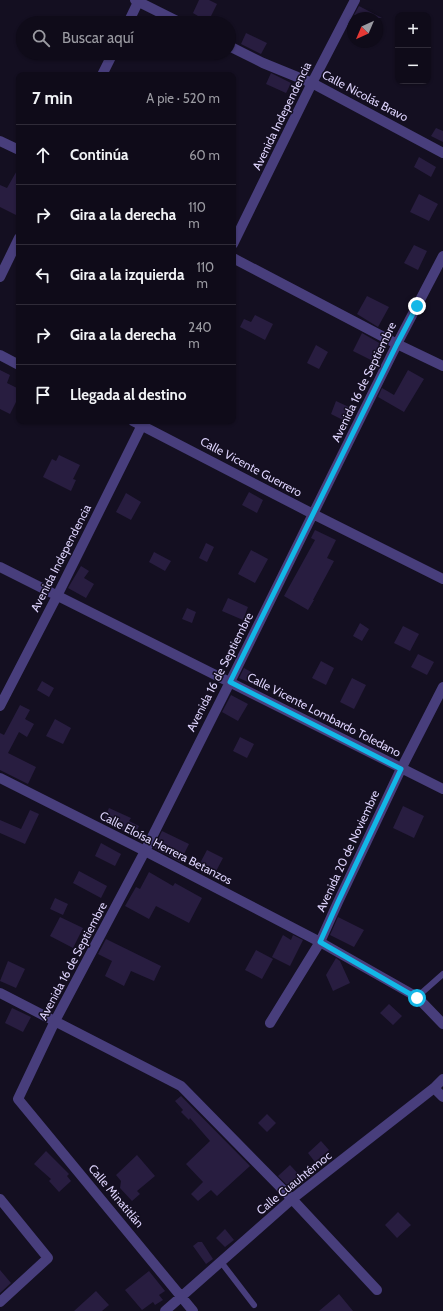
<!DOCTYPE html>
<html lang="es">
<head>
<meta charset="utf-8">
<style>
	body { margin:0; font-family:Cabin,sans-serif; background:#1d1926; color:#f1f3f6 }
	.controls { position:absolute; right:12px; top:12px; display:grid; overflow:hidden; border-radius:8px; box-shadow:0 1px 3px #0004 }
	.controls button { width:36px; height:36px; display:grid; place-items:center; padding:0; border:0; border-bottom:1px solid #2f2b38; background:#0f0b19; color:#f1f3f6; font:20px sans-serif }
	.compass { position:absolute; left:347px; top:12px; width:36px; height:36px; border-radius:50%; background:#0f0b19; box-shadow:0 1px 3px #0004; rotate:224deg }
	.stop { position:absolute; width:12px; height:12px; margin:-9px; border:3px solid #13b7e7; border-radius:50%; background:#fff }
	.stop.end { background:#13b7e7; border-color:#fff; box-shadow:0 1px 4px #0008 }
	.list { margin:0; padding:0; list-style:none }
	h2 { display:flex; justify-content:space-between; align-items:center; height:52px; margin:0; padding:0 16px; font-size:17px }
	h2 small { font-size:13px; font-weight:400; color:#9b9ba2 }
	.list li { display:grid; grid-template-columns:26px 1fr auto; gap:12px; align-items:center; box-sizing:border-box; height:60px; padding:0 16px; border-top:1px solid #2f2b38 }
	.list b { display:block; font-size:15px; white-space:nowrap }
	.list em { font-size:13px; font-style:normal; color:#9b9ba2 }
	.icon { flex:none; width:22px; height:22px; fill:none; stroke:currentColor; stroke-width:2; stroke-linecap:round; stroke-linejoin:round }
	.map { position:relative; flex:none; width:443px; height:1311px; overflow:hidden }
	.search { position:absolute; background:#0f0b19; box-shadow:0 1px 3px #0004; left:16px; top:16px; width:220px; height:44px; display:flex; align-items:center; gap:10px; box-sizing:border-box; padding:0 14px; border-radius:22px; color:#9b9ba2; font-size:15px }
	.panel { position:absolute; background:#0f0b19; box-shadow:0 1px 3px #0004; left:16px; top:72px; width:220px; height:352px; border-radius:8px }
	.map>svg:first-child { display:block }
</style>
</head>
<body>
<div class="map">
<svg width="443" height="1311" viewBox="0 0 443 1311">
	<rect width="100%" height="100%" fill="#140f21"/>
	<path fill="#281d40" d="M199 0H209L217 4 208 22 193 13Z
		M359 6 382 18H360L354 15Z
		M246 33 267 43 261 54 241 44Z
		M271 73 291 83 286 93 266 84Z
		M436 128 443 131V142L431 136Z
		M419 157 436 167 431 177 414 167Z
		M19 167V208L16 215 0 207V185L7 188Z
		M419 194 438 204 429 221 410 212Z
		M414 245 427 251 418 270 404 263Z
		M367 296 389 307 378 327 357 314Z
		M255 315 273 324 265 340 240 327 244 319 251 322Z
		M362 333 381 344 373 361 353 351Z
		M316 345 328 352 319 369 307 363Z
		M0 370 10 375 7 383 19 389V396L10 414 0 409Z
		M408 370 424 379 404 412 378 397 382 388 394 395Z
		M336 401 351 408 345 421 331 414Z
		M59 455 80 465 73 479 76 480 71 491 43 477 52 459 56 461Z
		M249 492 263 500 257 513 242 505Z
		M126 493 141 502 131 520 116 512Z
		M315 530 336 540 327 558 334 561 313 600H314L308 610 284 596 315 540 311 538Z
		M206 543 214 547 207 562 199 558Z
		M251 550 268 559 255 583 238 574Z
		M154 552 171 561 165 571 149 562Z
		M81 566 89 571 84 578 94 584 86 598 68 588Z
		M228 598 248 607 243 620 222 611Z
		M187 608 196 612 192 623 182 619Z
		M360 623 369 629 362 641 353 636Z
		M403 626 419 634 410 651 394 643Z
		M418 654 434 662 427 675 411 667Z
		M321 661 334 668 326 685 312 678Z
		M244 668 253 673 248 682 239 678Z
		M352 678 366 685 354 709 340 702Z
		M42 681 54 688 49 697 37 690Z
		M231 695 248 704 238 721 222 712Z
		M20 705 30 710 25 719 34 724 27 737 19 732 8 753 36 767 28 784 0 770V733L4 735Z
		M55 719 71 728 63 744 46 736Z
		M240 737 254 744 247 758 233 751Z
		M403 806 424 816 414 838 393 828Z
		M109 808 131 818 129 821 139 826 134 836 103 821Z
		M30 810 39 814 25 844 0 833V820L21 829Z
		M162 831 189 844 180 862 154 848Z
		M101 843 121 854 115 866 95 856Z
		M207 850 223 858 214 875 198 867Z
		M79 871 107 886 101 898 73 883Z
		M149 872 173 886 175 883 202 898 189 923 156 906 149 919 125 906 136 887 140 889Z
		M55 898 68 904 63 915 50 909Z
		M60 917 83 928 73 948 50 936Z
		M338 917 364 930 354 947 330 935Z
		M283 935 291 940 293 935 303 940 290 966 272 957Z
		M106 939 161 966 154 981 131 971 124 986 105 976 112 961 98 954Z
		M256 950 273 959 262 979 245 970Z
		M336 958 340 961 350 983 333 991 326 975Z
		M8 961 25 969 16 988 0 981Z
		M389 1004 402 1016 393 1025 380 1013Z
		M12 1008 31 1017 23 1032 5 1023Z
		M181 1096 250 1166 217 1196 211 1190 198 1201 191 1194 203 1182 186 1164 210 1141 190 1118 189 1120 181 1112 183 1110 175 1101Z
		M267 1114 276 1123 267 1132 258 1123Z
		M321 1141 329 1150 315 1162 308 1153Z
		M46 1151 69 1174 67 1176 71 1181 59 1192 49 1181 51 1179 34 1164Z
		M137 1155 155 1176 137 1191 140 1194 132 1201 120 1188 121 1181 116 1175Z
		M290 1165 303 1179 291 1189 278 1176Z
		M398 1212 411 1225 397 1238 385 1225Z
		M225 1229 234 1240 225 1247 216 1238Z
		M198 1242H202L213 1259 206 1264 193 1246Z
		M0 1270 11 1283 0 1293Z
		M149 1271 165 1291 159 1295 163 1300 155 1305 153 1302 142 1310 125 1290Z
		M96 1291 109 1305 102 1311H74Z
		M339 1294 353 1311H319Z"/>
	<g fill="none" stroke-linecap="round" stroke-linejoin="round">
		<path stroke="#483e7c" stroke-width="6" d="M417 997 443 974
			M221 1262 254 1305"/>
		<path stroke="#483e7c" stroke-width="10" d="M135 0 181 23
			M128 23 139 0
			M229 46 263 63 312 83 443 153
			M102 75 113 53
			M0 141 19 150
			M233 244 312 83 355 0
			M233 258 397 344 443 366
			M0 277 19 238
			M0 355 19 365
			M133 421 313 514 443 579
			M0 567 443 789
			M0 706 57 596 144 421
			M0 778 145 851 320 942 417 997 443 1024
			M0 993 181 1086 292 1199 377 1290
			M270 1023 320 942 338 902 401 769 443 687
			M434 1088 443 1097
			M0 1199 48 1258 0 1302
			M165 1311 292 1199 434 1088 443 1079
			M193 1311 18 1099 55 1021 145 851 230 682 397 344 443 256"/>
	</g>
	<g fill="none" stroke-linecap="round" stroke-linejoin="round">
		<path stroke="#13b7e7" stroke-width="5" d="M417 998 320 942 338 902 401 769 230 682 397 344 417 306"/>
	</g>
	<g text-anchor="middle" stroke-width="3" stroke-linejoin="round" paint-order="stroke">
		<g font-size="12" fill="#dcd2fb" stroke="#140f21">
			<text transform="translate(365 96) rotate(28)" y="4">Calle Nicolás Bravo</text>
			<text transform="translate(282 116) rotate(-64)" y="4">Avenida Independencia</text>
			<text transform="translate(364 382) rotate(-64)" y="4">Avenida 16 de Septiembre</text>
			<text transform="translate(251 467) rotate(28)" y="4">Calle Vicente Guerrero</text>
			<text transform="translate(61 558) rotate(-63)" y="4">Avenida Independencia</text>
			<text transform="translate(220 672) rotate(-63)" y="4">Avenida 16 de Septiembre</text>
			<text transform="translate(324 715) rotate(27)" y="4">Calle Vicente Lombardo Toledano</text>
			<text transform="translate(166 848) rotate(27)" y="4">Calle Eloísa Herrera Betanzos</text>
			<text transform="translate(348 851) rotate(-65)" y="4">Avenida 20 de Noviembre</text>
			<text transform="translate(73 961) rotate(-62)" y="4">Avenida 16 de Septiembre</text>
			<text transform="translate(294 1183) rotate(-39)" y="4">Calle Cuauhtémoc</text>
			<text transform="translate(116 1196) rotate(50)" y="4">Calle Minatitlán</text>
		</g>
	</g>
</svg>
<div class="controls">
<button>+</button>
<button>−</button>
</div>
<svg class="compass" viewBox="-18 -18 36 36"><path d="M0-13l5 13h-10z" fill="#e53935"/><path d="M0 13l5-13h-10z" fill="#9b9ba2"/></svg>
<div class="stop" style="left:417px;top:998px"></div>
<div class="stop end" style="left:417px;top:306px"></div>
<div class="search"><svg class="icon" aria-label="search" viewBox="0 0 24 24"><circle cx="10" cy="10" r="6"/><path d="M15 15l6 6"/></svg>Buscar aquí</div>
<section class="panel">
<h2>7 min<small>A pie · 520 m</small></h2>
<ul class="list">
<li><svg class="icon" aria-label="ahead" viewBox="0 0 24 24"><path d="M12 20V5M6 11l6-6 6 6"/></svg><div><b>Continúa</b></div><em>60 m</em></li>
<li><svg class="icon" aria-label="right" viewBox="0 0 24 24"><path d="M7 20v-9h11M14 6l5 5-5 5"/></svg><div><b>Gira a la derecha</b></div><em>110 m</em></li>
<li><svg class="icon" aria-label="left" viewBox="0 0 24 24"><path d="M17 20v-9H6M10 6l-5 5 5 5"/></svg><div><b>Gira a la izquierda</b></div><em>110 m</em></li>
<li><svg class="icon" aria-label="right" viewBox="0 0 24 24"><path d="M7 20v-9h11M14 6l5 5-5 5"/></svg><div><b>Gira a la derecha</b></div><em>240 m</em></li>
<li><svg class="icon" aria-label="arrive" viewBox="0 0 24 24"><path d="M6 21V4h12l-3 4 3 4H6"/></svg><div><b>Llegada al destino</b></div></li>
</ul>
</section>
</div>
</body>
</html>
